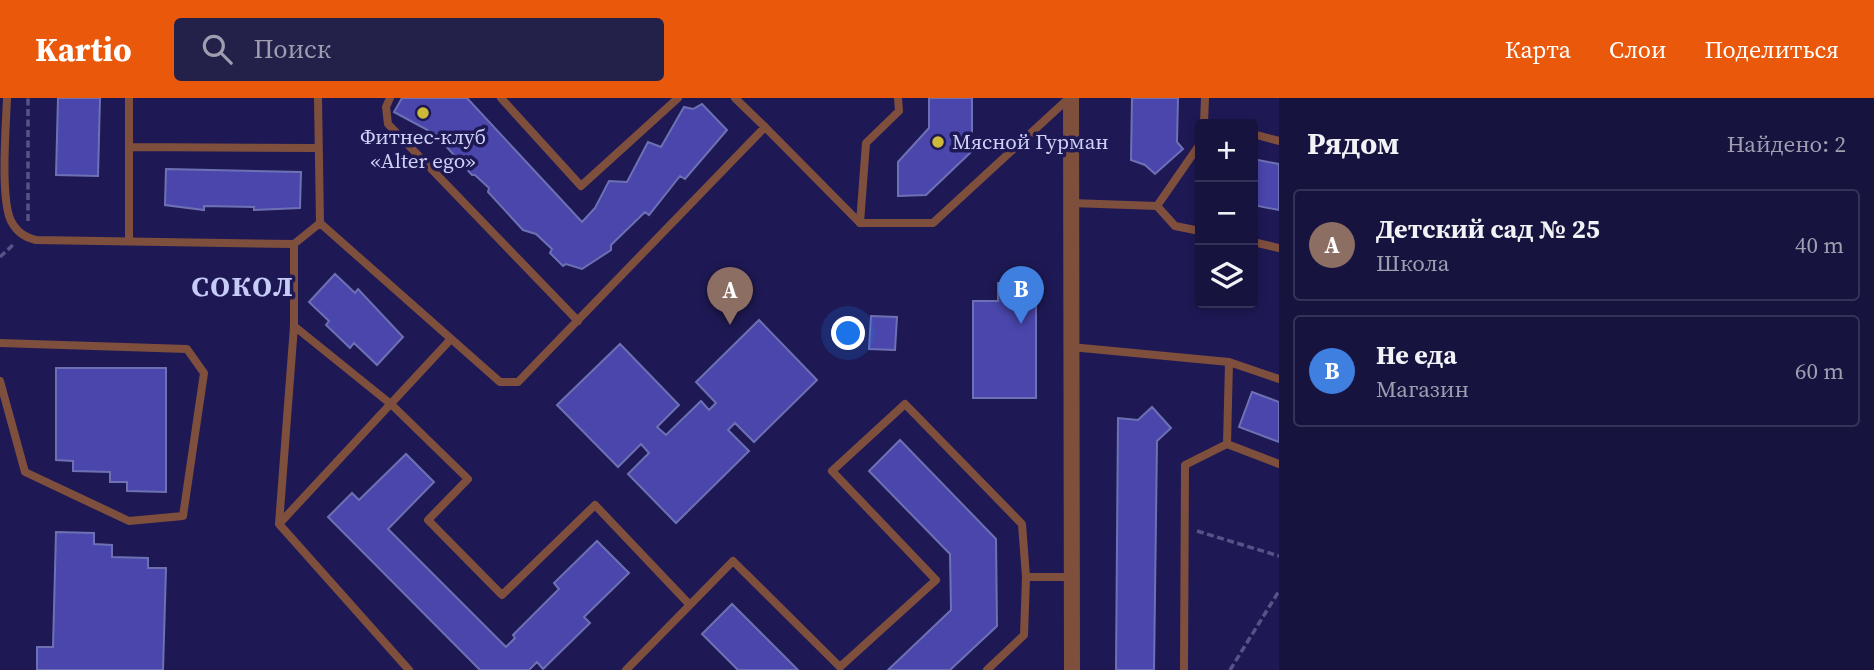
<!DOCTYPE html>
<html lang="ru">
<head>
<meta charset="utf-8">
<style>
	body { margin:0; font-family:"Source Serif 4",serif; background:#23204a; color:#f1f3f6 }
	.controls { position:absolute; right:21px; top:21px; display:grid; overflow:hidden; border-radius:7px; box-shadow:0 4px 10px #0003 }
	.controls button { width:63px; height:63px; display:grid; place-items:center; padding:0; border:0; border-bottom:2px solid #353259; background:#16133f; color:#f1f3f6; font:35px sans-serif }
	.you { position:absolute; left:849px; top:236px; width:24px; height:24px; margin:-18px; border:5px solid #fff; border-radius:50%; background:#1a73e8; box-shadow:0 0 0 10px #1a73e833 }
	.badge { display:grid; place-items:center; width:46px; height:46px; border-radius:50%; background:#ea580c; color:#fff; font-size:23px; font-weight:700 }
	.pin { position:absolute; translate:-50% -58px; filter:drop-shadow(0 2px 4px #0008) }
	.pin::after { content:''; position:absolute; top:37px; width:24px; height:21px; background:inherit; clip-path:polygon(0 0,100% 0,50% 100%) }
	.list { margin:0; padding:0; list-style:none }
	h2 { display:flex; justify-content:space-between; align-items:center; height:91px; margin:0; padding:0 28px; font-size:30px }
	h2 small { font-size:23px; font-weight:400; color:#9e9eb0 }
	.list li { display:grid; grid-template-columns:46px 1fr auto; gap:21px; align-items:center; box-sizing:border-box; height:112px; margin:0 14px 14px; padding:0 14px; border:2px solid #353259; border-radius:7px }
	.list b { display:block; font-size:26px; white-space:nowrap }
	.list p { margin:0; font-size:23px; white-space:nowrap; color:#9e9eb0 }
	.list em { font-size:23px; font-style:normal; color:#9e9eb0 }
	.icon { flex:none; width:38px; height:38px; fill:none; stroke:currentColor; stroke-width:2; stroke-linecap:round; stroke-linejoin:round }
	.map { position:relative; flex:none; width:1279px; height:572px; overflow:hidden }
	header { display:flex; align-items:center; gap:42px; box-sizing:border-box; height:98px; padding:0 35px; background:#ea580c; color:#fff }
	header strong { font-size:33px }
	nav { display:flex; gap:38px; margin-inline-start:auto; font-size:24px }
	.search { width:490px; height:63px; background:#23204a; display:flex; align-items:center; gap:18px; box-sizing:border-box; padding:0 24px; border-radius:7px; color:#9e9eb0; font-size:26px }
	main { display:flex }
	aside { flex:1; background:#16133f }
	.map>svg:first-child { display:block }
</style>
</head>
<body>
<header>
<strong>Kartio</strong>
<div class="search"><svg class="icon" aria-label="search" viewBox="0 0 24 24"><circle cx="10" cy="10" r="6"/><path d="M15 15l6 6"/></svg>Поиск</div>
<nav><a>Карта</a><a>Слои</a><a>Поделиться</a></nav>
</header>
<main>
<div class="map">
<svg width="1279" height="572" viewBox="0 0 1279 572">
	<rect width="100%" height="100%" fill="#1e1954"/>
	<path fill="#4a46ab" stroke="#6d71b4" stroke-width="2" d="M58 0H100L98 78 56 77Z
		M402 0H467L582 124 595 110 609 83 627 84 648 44 661 49 684 9 693 11 702 6 727 32 685 81 680 78 649 117 645 114 611 147V152L582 171 566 166 563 168 550 155 552 151 536 136 523 132 488 94 489 90 475 77H472L435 36 394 14Z
		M929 0H972V53L926 97 898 98V64L929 30Z
		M1132 0H1178L1177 44 1183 51 1155 76 1145 67 1131 62Z
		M1253 61 1279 66V112L1253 107Z
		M166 71 301 74 300 110 254 112V109L204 108V112L165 107Z
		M335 176 355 195 358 191 403 239 377 267 354 245 350 250 326 227 329 223 309 204Z
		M998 185H1036V300H973V203H998Z
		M871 218 897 219 895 252 869 251Z
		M759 222 817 282 754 344 735 325 728 332 749 353 676 425 628 376 649 355 641 346 618 369 557 307 620 246 679 307 657 329 666 337 701 303 709 312 716 305 696 284Z
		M56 270H166V394L127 393V384H110V374L73 373V363L56 362Z
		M1252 294 1279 304V344L1239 329Z
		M1152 309 1171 330 1157 343 1154 572H1116L1118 320 1138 322Z
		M900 342 996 441 997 528 950 572H888L951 512 950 456 869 373Z
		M406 356 434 384 388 431 506 549 515 540 513 537 559 491 554 485 597 443 629 475 584 519 590 525 543 571 537 564 529 572H480L328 419 352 395 359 402Z
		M56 434 94 435V446L112 447V459L148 460V470H166L163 572H37V549H53Z
		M732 506 798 572H738L702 536Z"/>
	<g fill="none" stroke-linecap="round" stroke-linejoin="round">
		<path stroke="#565387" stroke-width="3.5" stroke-dasharray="7 3.5" stroke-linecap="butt" d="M28 123V0
			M0 159 14 146
			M1197 433 1279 458
			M1230 572 1279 493"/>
		<path stroke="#7f4f3d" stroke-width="8" d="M7 0C6 28 0 100 11 123 17 134 24 139 36 142L294 146V228L279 426 409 572
			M318 0 320 125 500 284H518L765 29 735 0
			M390 0 386 9 388 26 578 223
			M501 0 581 88 678 0
			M898 0 899 13 866 45 860 125H933L1069 0
			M1204 26 1205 0
			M765 29 860 125
			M1253 36 1279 43
			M129 49 317 50
			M1071 105 1157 108 1200 46
			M1157 108 1175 128 1200 133
			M129 143V0
			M1253 144 1279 150
			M294 146 320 125
			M294 228 392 307 468 381 428 422 502 497 595 407 689 506
			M0 245 187 251 204 275 183 418 129 423 25 374 0 283
			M1071 249 1229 264 1227 346 1185 367 1184 572
			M1229 264 1279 281
			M1227 346 1279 366
			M279 426 450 242
			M1026 479H1072
			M626 572 733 463 840 569 936 482 832 373 905 306 1022 426 1026 479 1024 537 987 572"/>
		<path stroke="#7f4f3d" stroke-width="16" d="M1071 0 1072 572"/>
	</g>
	<g fill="#cdb938" stroke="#1e1954" stroke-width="2.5">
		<circle cx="423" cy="15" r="7"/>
		<circle cx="938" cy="44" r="7"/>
	</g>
	<g text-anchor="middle" stroke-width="7" stroke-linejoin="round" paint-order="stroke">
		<g font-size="21" fill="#ced2f7" stroke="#1e1954">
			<text x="423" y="46">Фитнес-клуб<tspan x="423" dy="24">«Alter ego»</tspan></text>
			<text x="952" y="51" text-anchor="start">Мясной Гурман</text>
		</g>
		<g font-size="28" font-weight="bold" letter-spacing="2" fill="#c6cbf7" stroke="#1e1954">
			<text x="243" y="198">СОКОЛ</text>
		</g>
	</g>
</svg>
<div class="controls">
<button>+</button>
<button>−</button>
<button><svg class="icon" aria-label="layers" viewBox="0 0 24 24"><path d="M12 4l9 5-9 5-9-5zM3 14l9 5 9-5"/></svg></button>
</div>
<div class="you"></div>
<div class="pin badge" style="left:730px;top:227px;background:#8d6e63">A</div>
<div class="pin badge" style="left:1021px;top:226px;background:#3f7fe0">B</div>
</div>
<aside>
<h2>Рядом<small>Найдено: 2</small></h2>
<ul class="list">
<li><span class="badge" style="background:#8d6e63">A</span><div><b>Детский сад № 25</b><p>Школа</p></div><em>40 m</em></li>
<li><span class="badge" style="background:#3f7fe0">B</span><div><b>Не еда</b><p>Магазин</p></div><em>60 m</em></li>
</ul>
</aside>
</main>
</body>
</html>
